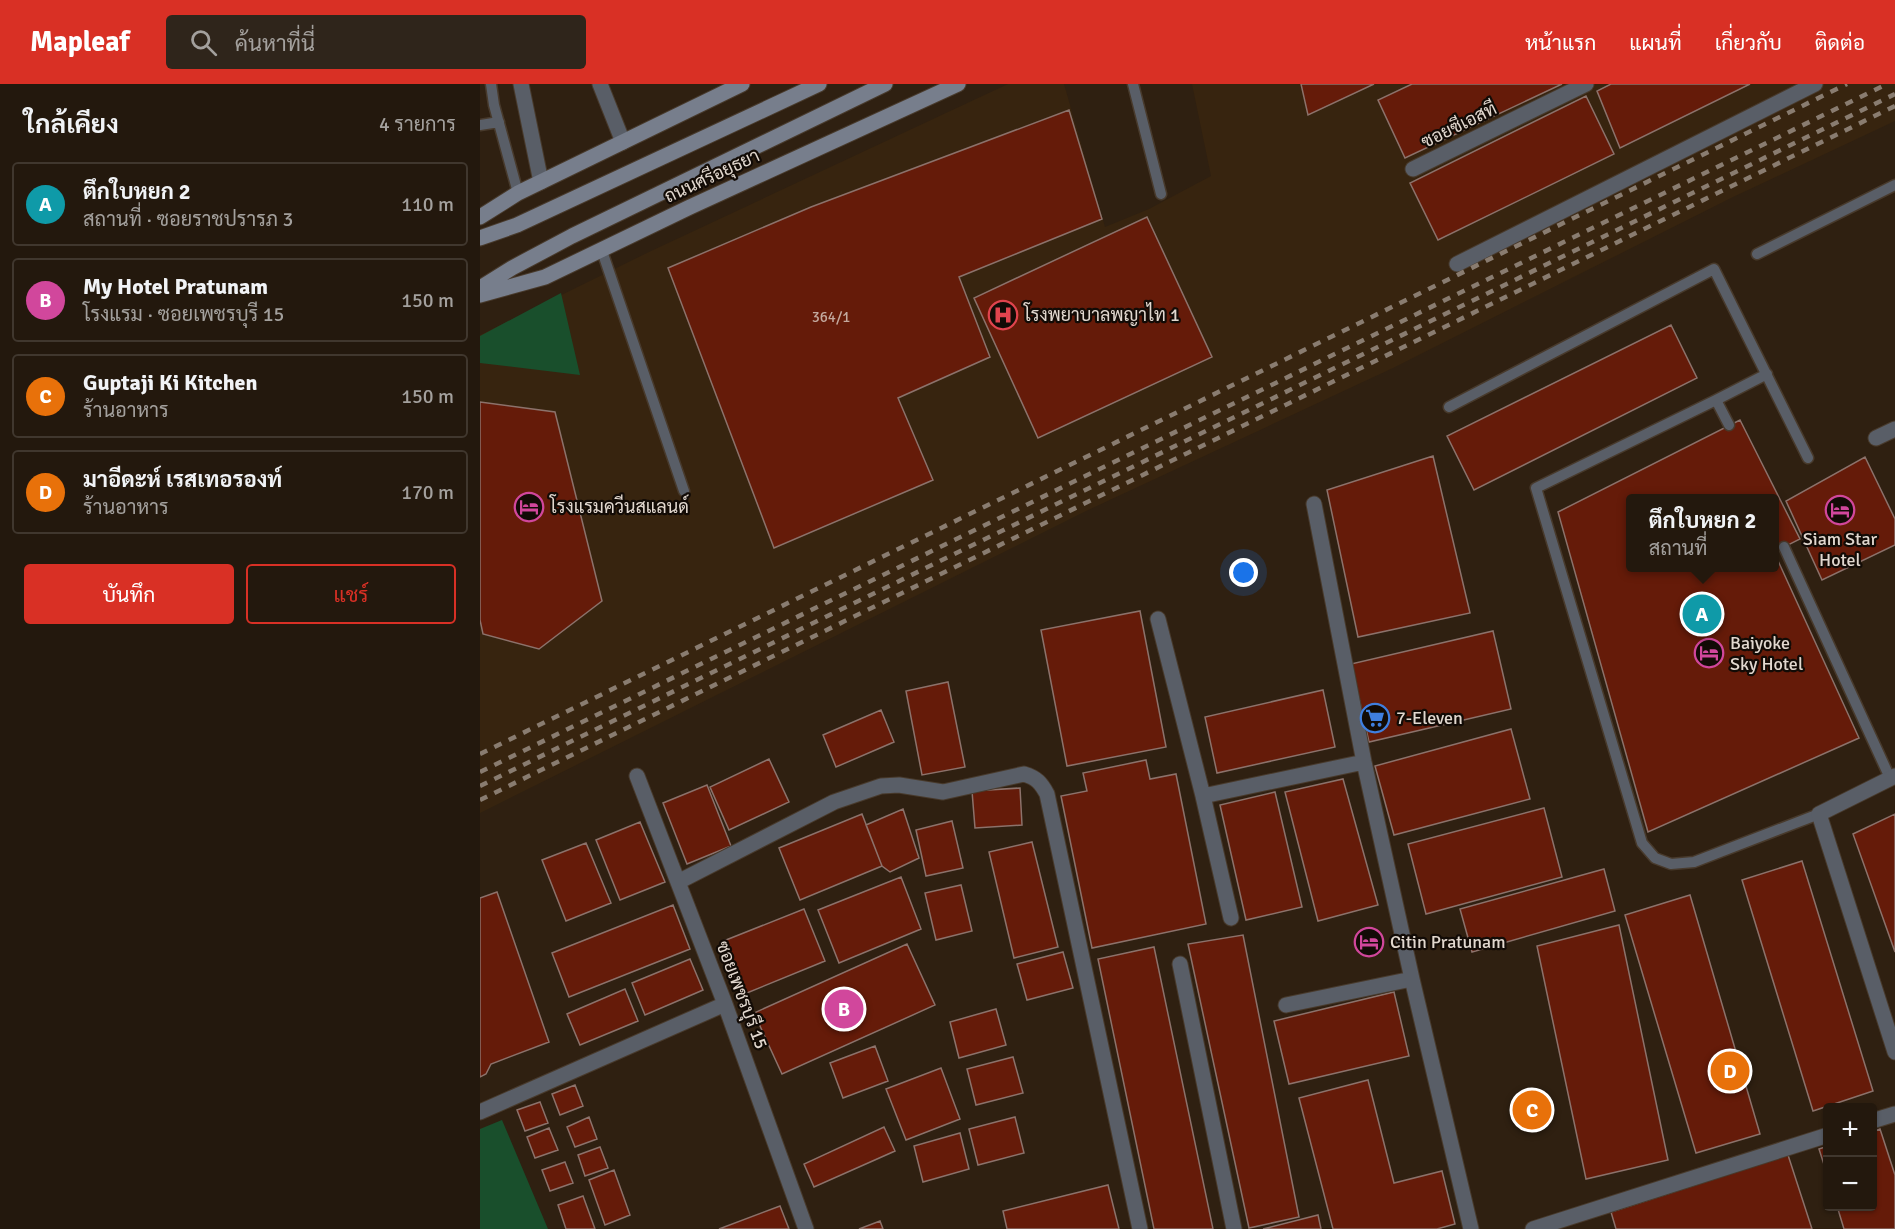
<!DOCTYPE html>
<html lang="th">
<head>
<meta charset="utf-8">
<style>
	body { margin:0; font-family:Signika,Sarabun,sans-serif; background:#2f251b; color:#f1f3f6 }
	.controls { position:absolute; right:18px; bottom:18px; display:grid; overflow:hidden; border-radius:6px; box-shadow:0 2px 4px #0004 }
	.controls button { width:54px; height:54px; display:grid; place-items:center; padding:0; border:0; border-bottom:2px solid #40372e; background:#23180d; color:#f1f3f6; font:30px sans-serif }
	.you { position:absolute; left:764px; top:489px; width:21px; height:21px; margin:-15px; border:4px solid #fff; border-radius:50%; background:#1a73e8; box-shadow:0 0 0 9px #1a73e833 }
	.badge { display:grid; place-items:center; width:39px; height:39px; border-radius:50%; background:#d93025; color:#fff; font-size:20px; font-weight:700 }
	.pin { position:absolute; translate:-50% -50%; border:3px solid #fff; box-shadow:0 2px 6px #0006 }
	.popup { position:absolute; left:1146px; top:410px; width:153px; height:78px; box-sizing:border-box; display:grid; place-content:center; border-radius:6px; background:#23180d; filter:drop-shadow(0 2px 4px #0005); font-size:20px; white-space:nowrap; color:#a3a09d }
	.popup b { font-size:22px; color:#f1f3f6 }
	.popup::after { content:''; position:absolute; left:50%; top:100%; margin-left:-12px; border:12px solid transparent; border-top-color:#23180d }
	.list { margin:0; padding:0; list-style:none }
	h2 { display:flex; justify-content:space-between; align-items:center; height:78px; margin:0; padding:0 24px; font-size:26px }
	h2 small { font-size:20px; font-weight:400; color:#a3a09d }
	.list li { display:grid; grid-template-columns:39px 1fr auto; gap:18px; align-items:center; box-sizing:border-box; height:84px; margin:0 12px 12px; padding:0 12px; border:2px solid #40372e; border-radius:6px }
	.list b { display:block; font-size:22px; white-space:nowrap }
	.list p { margin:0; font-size:20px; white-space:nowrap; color:#a3a09d }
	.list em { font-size:20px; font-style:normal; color:#a3a09d }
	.actions { display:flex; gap:12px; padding:18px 24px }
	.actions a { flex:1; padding:14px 0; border:2px solid #d93025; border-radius:6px; text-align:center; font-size:21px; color:#d93025 }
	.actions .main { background:#d93025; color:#fff }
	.icon { flex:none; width:33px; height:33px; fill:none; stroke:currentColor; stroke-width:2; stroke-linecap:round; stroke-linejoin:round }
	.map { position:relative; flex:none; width:1415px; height:1145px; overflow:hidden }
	header { display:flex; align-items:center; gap:36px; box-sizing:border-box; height:84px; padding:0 30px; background:#d93025; color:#fff }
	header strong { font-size:28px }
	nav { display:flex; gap:33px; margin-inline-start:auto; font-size:21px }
	.search { width:420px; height:54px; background:#2f251b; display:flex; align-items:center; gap:15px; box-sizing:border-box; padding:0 21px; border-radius:6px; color:#a3a09d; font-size:22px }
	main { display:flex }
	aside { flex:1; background:#23180d }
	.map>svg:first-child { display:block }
</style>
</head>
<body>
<header>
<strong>Mapleaf</strong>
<div class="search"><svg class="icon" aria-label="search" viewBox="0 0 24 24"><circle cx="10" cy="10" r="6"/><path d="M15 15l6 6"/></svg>ค้นหาที่นี่</div>
<nav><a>หน้าแรก</a><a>แผนที่</a><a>เกี่ยวกับ</a><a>ติดต่อ</a></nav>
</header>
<main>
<aside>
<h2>ใกล้เคียง<small>4 รายการ</small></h2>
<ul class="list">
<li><span class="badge" style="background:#0f9aa8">A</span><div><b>ตึกใบหยก 2</b><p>สถานที่ · ซอยราชปรารภ 3</p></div><em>110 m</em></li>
<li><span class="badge" style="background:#d1479c">B</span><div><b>My Hotel Pratunam</b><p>โรงแรม · ซอยเพชรบุรี 15</p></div><em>150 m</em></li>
<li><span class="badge" style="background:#e8710a">C</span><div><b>Guptaji Ki Kitchen</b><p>ร้านอาหาร</p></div><em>150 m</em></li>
<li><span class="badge" style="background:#e8710a">D</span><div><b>มาอีดะห์ เรสเทอรองท์</b><p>ร้านอาหาร</p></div><em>170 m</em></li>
</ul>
<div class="actions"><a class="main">บันทึก</a><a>แชร์</a></div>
</aside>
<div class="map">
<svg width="1415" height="1145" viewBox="0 0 1415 1145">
	<rect width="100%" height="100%" fill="#2f2011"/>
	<path fill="#37240f" d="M528 0H584L625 143 669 125 731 92 712 0H1415V37L1253 113 913 284 604 428 0 729V251L171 167Z"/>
	<path fill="#194f2c" d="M81 209 100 291 0 279V252Z
		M22 1036 68 1145H0V1045Z"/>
	<path fill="#651b09" stroke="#8c726b" stroke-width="1.5" d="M821 0H894L828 31Z
		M932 0H1082L925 74 898 16Z
		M1131 0H1270L1140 64 1117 7Z
		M1106 12 1134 70 958 156 930 99Z
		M589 26 622 135 479 193 510 273 418 314 453 396 294 464 188 184 331 123Z
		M667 133 732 273 558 354 494 214Z
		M1191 241 1217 294 994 406 967 352Z
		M0 318 75 328 122 517 59 565 3 550 0 536Z
		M1260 336 1320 455 1294 468V414H1150V484H1294V468L1379 654 1168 748 1078 428Z
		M953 372 990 529 878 553 847 406Z
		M1385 373 1415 435V461L1342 496 1306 417Z
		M660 527 686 663 587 682 561 546Z
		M1013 547 1031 625 889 658 871 580Z
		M468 598 485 683 442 691 426 607Z
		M843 606 855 663 737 689 725 633Z
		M401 626 414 658 356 683 343 651Z
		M1031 645 1050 715 914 751 895 682Z
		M289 675 309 718 249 746 230 703Z
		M666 676 670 695 696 690 726 840 612 864 581 712 607 707 603 689Z
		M863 695 898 821 838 837 805 708Z
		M227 701 251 762 207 780 183 719Z
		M540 704 542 741 495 744 492 707Z
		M795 708 822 823 766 836 740 721Z
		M1064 724 1082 793 946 830 928 760Z
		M423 725 439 774 410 788 402 782 386 741Z
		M382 730 402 782 320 816 299 764Z
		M1415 730V868L1373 750Z
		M472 737 483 784 446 792 436 746Z
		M160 738 185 798 140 816 116 756Z
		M552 758 578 863 534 874 509 768Z
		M106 759 131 819 86 837 62 776Z
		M1322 777 1393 1007 1333 1027 1262 796Z
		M1124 785 1135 827 992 868 980 825Z
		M421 793 441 845 359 879 338 826Z
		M481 801 492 847 456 856 445 809Z
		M17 808 69 958 11 980 6 990 0 993V814Z
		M1210 811 1280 1050 1216 1069 1145 831Z
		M193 821 210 865 89 913 72 869Z
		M324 825 345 877 262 911 241 858Z
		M1139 841 1188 1076 1106 1095 1057 862Z
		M763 851 819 1133 769 1144 708 860Z
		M427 860 455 921 302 990 274 929Z
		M674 863 733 1145H674L618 875Z
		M583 868 593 904 547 916 537 880Z
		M210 875 223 906 165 931 152 899Z
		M145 905 158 937 100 961 87 930Z
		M914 908 929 972 809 1000 794 937Z
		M516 925 526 961 479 974 470 938Z
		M395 962 408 997 363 1014 350 979Z
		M533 973 543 1009 496 1021 487 985Z
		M461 984 480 1035 426 1056 406 1005Z
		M888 996 914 1099 962 1087 975 1140 957 1145H853L819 1014Z
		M95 1001 103 1022 80 1031 72 1010Z
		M60 1018 68 1039 45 1047 37 1026Z
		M109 1033 117 1055 95 1063 87 1043Z
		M535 1033 544 1069 498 1081 489 1045Z
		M404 1043 415 1067 334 1103 324 1080Z
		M69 1044 78 1066 55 1074 47 1053Z
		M1400 1045 1415 1091V1145H1364L1357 1122H1392V1048Z
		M480 1049 489 1085 443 1098 434 1062Z
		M1348 1062V1093L1339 1065Z
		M120 1063 128 1084 105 1092 98 1071Z
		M1308 1071 1332 1145H1136L1131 1128Z
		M85 1078 93 1099 70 1107 62 1086Z
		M134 1086 150 1131 125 1141 109 1096Z
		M628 1101 639 1145H527L523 1127Z
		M103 1112 115 1145H86L78 1121Z
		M300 1122 309 1145H239Z
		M838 1131 841 1145H783Z
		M400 1137 403 1145H379Z"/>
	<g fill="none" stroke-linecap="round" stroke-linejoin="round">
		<g stroke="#483a2c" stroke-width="13">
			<path id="service" d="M11 0 14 21 38 109
				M653 0 681 110
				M0 41 19 38
				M122 167 204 407
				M1277 170 1415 101
				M1236 316 1287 290
				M969 323 1234 185 1328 374
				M1249 341 1236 316 1056 404 1162 759 1175 774 1191 780 1214 778 1339 730
				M1304 463 1410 694"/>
		</g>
		<g stroke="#483a2c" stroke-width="17">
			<path id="minor" d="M41 0 61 98
				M120 0 143 58
				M933 85 1106 0
				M977 180 1335 0
				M1396 354 1415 345
				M834 420 884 678 932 895 991 1145
				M678 535 723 712 751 834
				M157 692 245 920 326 1145
				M1415 692 1339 730 1415 968
				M723 712 884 678
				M198 798 354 718 401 702 419 701 463 708 544 690C557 694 561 699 567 710L660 1145
				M700 880 754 1145
				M806 921 932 895
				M0 1028 245 920
				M1392 1037 1415 1030
				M1053 1145 1348 1051"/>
		</g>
		<g stroke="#483a2c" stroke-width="17">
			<path id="secondary" d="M0 133 38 109 262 0
				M0 154 37 141 339 0
				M0 204 32 184 92 152 405 0
				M0 211 65 193 210 123 478 0"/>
		</g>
		<use href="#service" stroke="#595e67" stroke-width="10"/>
		<use href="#minor" stroke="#595e67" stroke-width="15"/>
		<use href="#secondary" stroke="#777e8c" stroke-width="15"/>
		<path stroke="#897c70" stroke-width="4.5" stroke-dasharray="8 8" stroke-linecap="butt" d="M0 670 1367 0
			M0 688 1407 0
			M0 702 1415 10
			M0 716 1415 22"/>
	</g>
	<defs>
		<g id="hospital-ring" transform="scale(1.5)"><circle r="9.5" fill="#120b06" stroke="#e0444e" stroke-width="1.5"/><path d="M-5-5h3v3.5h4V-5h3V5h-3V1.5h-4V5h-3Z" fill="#e0444e"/></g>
		<g id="hotel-ring" transform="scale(1.5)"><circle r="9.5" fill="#120b06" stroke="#d1479c" stroke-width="1.5"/><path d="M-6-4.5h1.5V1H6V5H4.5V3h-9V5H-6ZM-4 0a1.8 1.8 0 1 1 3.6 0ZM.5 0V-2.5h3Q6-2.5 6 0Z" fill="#d1479c"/></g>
		<g id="supermarket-ring" transform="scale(1.5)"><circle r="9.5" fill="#120b06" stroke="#3f7fe0" stroke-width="1.5"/><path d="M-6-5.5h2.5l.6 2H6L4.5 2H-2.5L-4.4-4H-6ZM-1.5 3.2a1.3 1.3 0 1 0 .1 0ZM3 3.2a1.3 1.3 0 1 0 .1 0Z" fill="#3f7fe0"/></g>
	</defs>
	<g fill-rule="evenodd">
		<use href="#hospital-ring" x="523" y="231"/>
		<use href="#hotel-ring" x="49" y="423"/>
		<use href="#hotel-ring" x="1360" y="426"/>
		<use href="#hotel-ring" x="1229" y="569"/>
		<use href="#supermarket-ring" x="895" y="634"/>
		<use href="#hotel-ring" x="889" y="858"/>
	</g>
	<g text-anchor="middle" stroke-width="4.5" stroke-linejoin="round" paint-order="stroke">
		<g font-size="15" fill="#c3a99e">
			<text x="351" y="238">364/1</text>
		</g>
		<g font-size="18" fill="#e2d8cf" stroke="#120b06">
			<text transform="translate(979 41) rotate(-26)" y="6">ซอยซีเอสที</text>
			<text transform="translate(232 92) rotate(-25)" y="6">ถนนศรีอยุธยา</text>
			<text transform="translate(262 911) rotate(69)" y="6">ซอยเพชรบุรี 15</text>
		</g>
		<g font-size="18" fill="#e2d8cf" stroke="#120b06" text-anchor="start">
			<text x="544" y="237">โรงพยาบาลพญาไท 1</text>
			<text x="70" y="429">โรงแรมควีนสแลนด์</text>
			<text x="1360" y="461" text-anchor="middle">Siam Star<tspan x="1360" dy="21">Hotel</tspan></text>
			<text x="1250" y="565">Baiyoke<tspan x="1250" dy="21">Sky Hotel</tspan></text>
			<text x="916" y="640">7-Eleven</text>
			<text x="910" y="864">Citin Pratunam</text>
		</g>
	</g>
</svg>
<div class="controls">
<button>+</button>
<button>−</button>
</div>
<div class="you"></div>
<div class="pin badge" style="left:1222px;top:530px;background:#0f9aa8">A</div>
<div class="popup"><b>ตึกใบหยก 2</b>สถานที่</div>
<div class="pin badge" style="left:364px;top:925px;background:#d1479c">B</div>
<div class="pin badge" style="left:1052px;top:1026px;background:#e8710a">C</div>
<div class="pin badge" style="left:1250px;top:987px;background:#e8710a">D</div>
</div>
</main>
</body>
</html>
